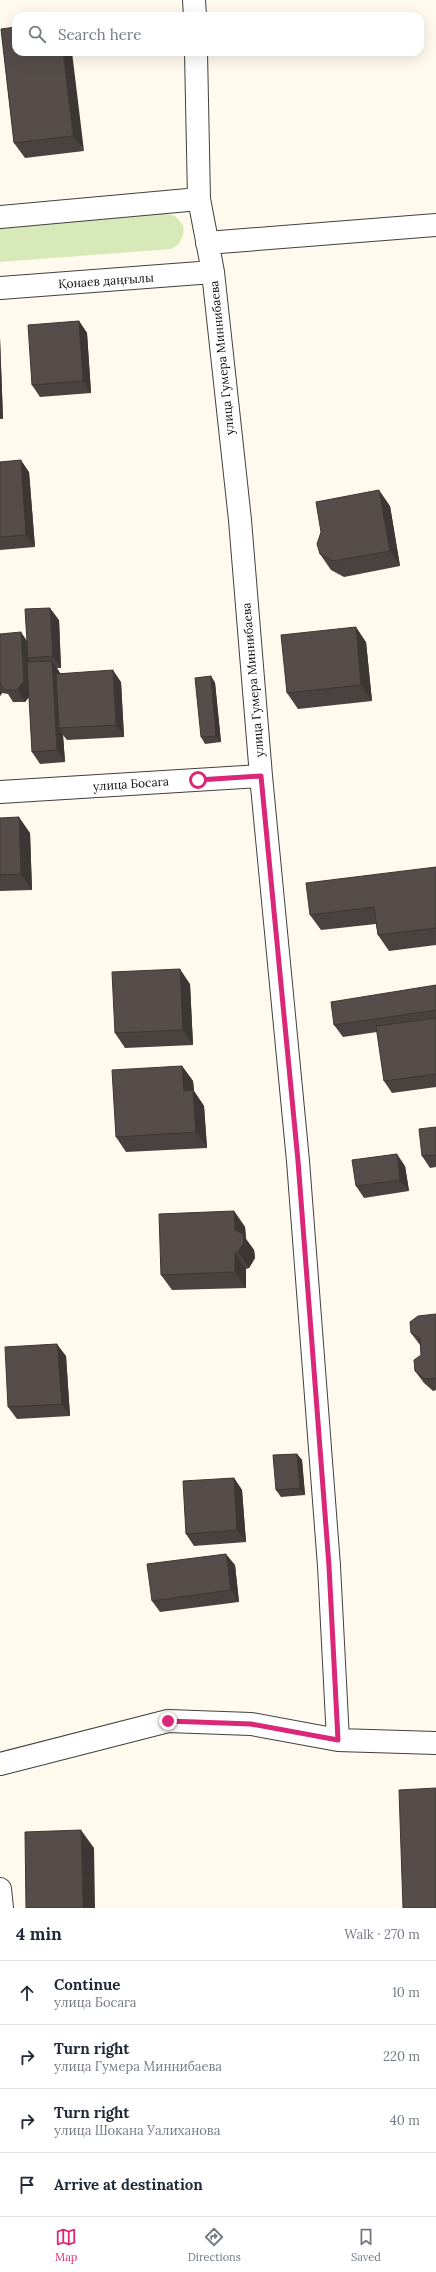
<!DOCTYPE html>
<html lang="en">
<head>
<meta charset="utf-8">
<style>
	body { margin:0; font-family:Lora,serif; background:#f6f6f7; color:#1f2937 }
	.stop { position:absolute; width:12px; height:12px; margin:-9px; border:3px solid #db2777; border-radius:50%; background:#fff }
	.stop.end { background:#db2777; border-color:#fff; box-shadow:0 1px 4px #0008 }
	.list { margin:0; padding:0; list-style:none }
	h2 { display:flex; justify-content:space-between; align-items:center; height:52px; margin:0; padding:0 16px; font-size:17px }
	h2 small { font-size:13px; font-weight:400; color:#747a83 }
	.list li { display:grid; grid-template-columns:26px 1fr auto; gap:12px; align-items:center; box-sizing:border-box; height:64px; padding:0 16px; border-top:1px solid #e0e1e3 }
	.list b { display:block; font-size:15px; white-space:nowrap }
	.list p { margin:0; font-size:13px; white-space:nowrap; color:#747a83 }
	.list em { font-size:13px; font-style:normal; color:#747a83 }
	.icon { flex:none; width:22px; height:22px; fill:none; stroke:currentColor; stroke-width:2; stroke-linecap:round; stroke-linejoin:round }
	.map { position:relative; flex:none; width:436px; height:1908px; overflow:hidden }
	.search { position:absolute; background:#fff; box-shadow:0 4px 16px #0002; left:12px; right:12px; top:12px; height:44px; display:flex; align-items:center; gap:10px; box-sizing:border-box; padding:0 14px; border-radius:12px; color:#747a83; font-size:15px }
	.sheet { height:308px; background:#fff }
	nav { display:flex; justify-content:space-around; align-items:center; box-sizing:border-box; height:56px; border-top:1px solid #e0e1e3; background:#fff; font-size:11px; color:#747a83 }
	nav a { display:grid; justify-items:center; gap:2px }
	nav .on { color:#db2777 }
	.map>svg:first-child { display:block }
</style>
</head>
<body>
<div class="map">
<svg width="436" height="1908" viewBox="0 0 436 1908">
	<rect width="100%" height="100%" fill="#fff9ee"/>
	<path fill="#d7e9b8" d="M164 213 175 216 183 225C185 236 181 244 171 249L0 262V225Z"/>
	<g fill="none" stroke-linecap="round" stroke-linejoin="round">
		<g stroke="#404040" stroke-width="24">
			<path id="minor" d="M194 0 195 16
				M196 52 199 199 213 272 240 520 261 776 298 1161 329 1566 338 1740
				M0 217 199 199
				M207 243 436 225
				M0 288 213 272
				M0 792 261 776
				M0 1764 168 1721 251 1724 338 1740 436 1743
				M0 1889 2 1908"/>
		</g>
		<use href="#minor" stroke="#fff" stroke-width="22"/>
	</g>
	<path fill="#4a4240" d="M1 29 84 151 25 158 14 143Z
		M79 321 87 333 91 393 40 397 32 385Z
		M0 338 3 419H0Z
		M0 462 29 472 35 547 0 550Z
		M390 506 400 566 344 577 331 570 320 554Z
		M59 620 61 668H57L60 673 121 682 124 737 67 740 63 735 65 762 40 764 32 752 29 697 25 702H13L8 694 2 693 0 696V634L27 641Z
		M366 642 372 701 298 709 287 693Z
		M211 676 215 683 221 742 205 744 201 737Z
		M0 818 30 833 32 890 0 891Z
		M436 867V945L389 951 378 935 376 924 321 930 310 915Z
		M190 984 193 1045 125 1048 115 1033Z
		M436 985V1087L392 1093 384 1081 377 1032 343 1037 334 1025Z
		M182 1066 193 1081 194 1091 204 1106 207 1148 126 1152 116 1137Z
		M436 1127V1167L430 1168 422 1156Z
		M405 1166 409 1191 364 1198 356 1186Z
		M234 1211 245 1227 246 1239 254 1250 255 1258 249 1268 246 1269V1288L172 1290 161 1275Z
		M436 1314V1390L433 1391 424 1383 415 1371 421 1355 420 1345 411 1333Z
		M66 1356 70 1416 17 1419 8 1407Z
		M297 1454 302 1460 305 1495 281 1497 276 1490Z
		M234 1478 242 1490 246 1542 194 1546 186 1534Z
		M235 1565 239 1602 160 1612 152 1601Z"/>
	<path fill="#3c3634" d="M63 52H72L84 151 73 136Z
		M79 321 87 333 91 393 83 381Z
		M0 338 3 419 0 415Z
		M21 460 29 472 35 547 26 535Z
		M379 490 390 506 400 566 390 551Z
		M50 608 59 620 61 668 53 656Z
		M356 627 366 642 372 701 361 685Z
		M21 632 29 644 28 658 30 661 32 693 25 702 17 690Z
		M52 661 60 673 63 728H59L63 735 65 762 57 750Z
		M113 670 121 682 124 737 116 725Z
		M211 676 215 683 221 742 216 736Z
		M0 690 2 693 0 696Z
		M19 817 30 833 32 890 21 874Z
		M180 969 190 984 193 1045 183 1030Z
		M182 1066 193 1081 194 1091 204 1106 207 1148 196 1132 184 1091Z
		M397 1154 405 1166 409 1191 400 1180Z
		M234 1211 245 1227 246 1239 254 1250 255 1258 249 1268 238 1252 235 1230Z
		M235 1253 246 1269V1288L235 1272Z
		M57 1344 66 1356 70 1416 62 1404Z
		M297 1454 302 1460 305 1495 300 1488Z
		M234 1478 242 1490 246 1542 237 1530Z
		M226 1554 235 1565 239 1602 231 1590Z
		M81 1830 94 1848 95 1908H83Z"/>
	<path fill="#564d4a" stroke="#3c3634" d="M16 27V52H63L73 136 14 143 1 29Z
		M79 321 83 381 32 385 28 325Z
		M21 460 26 535 0 537V462Z
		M379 490 390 551 333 561 320 554 317 544 321 532 316 502Z
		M50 608 53 656 28 658 25 609Z
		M356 627 361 685 287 693 281 635Z
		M21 632 24 681 17 690H5L0 683V634Z
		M52 661 57 750 32 752 27 662Z
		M113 670 116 725 59 728 56 674Z
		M211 676 216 736 201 737 195 678Z
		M19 817 21 874 0 875V818Z
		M436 867V928L378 935 374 907 310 915 306 883Z
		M180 969 183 1030 115 1033 112 972Z
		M436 985V1010L334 1025 331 1002Z
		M436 1018V1074L384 1081 376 1026Z
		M182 1066 184 1091 193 1090 196 1132 116 1137 112 1070Z
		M436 1127V1155L422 1156 419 1129Z
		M397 1154 400 1180 356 1186 352 1160Z
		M234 1211 235 1230 243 1234 244 1243 238 1252 235 1253V1272L161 1275 159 1214Z
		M436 1314V1378L425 1379 415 1371 414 1360 421 1355 420 1338 411 1333 410 1322 418 1316Z
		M57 1344 62 1404 8 1407 5 1347Z
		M297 1454 300 1488 276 1490 273 1455Z
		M234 1478 237 1530 186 1534 183 1481Z
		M226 1554 231 1590 152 1601 147 1564Z
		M436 1788V1908H403L399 1790Z
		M81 1830 83 1908H26L25 1832Z"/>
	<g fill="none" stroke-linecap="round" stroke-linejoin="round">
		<path stroke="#db2777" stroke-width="5" d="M168 1721 251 1724 338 1740 329 1566 298 1161 261 776 198 780"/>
	</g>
	<g text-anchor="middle" stroke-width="4" stroke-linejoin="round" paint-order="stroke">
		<g font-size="12" fill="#0d0d0d" stroke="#fff">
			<text transform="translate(106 281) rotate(-4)" y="4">Қонаев даңғылы</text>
			<text transform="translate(222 358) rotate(-96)" y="4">улица Гумера Миннибаева</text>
			<text transform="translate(253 680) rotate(-95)" y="4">улица Гумера Миннибаева</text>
			<text transform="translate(131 784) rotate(-4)" y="4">улица Босага</text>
		</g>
	</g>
</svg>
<div class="stop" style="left:198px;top:780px"></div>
<div class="stop end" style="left:168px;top:1721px"></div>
<div class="search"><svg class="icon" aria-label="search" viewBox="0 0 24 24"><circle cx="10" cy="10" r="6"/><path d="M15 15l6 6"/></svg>Search here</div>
</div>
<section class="sheet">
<h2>4 min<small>Walk · 270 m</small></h2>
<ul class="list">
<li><svg class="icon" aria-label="ahead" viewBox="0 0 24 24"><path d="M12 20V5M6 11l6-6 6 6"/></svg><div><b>Continue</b><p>улица Босага</p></div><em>10 m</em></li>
<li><svg class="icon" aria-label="right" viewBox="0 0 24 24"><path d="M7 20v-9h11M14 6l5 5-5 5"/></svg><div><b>Turn right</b><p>улица Гумера Миннибаева</p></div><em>220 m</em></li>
<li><svg class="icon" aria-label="right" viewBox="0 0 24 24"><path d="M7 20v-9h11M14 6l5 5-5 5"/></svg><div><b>Turn right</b><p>улица Шокана Уалиханова</p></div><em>40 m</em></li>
<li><svg class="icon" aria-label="arrive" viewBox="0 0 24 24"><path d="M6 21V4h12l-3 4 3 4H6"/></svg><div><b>Arrive at destination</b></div></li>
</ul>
</section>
<nav>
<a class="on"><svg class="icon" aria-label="map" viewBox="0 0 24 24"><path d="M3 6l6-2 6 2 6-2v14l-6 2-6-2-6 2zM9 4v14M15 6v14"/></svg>Map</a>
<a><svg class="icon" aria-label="directions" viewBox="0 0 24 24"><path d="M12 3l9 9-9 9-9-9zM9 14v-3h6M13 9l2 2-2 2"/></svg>Directions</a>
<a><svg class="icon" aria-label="saved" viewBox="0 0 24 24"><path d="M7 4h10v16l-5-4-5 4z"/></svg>Saved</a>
</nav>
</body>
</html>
